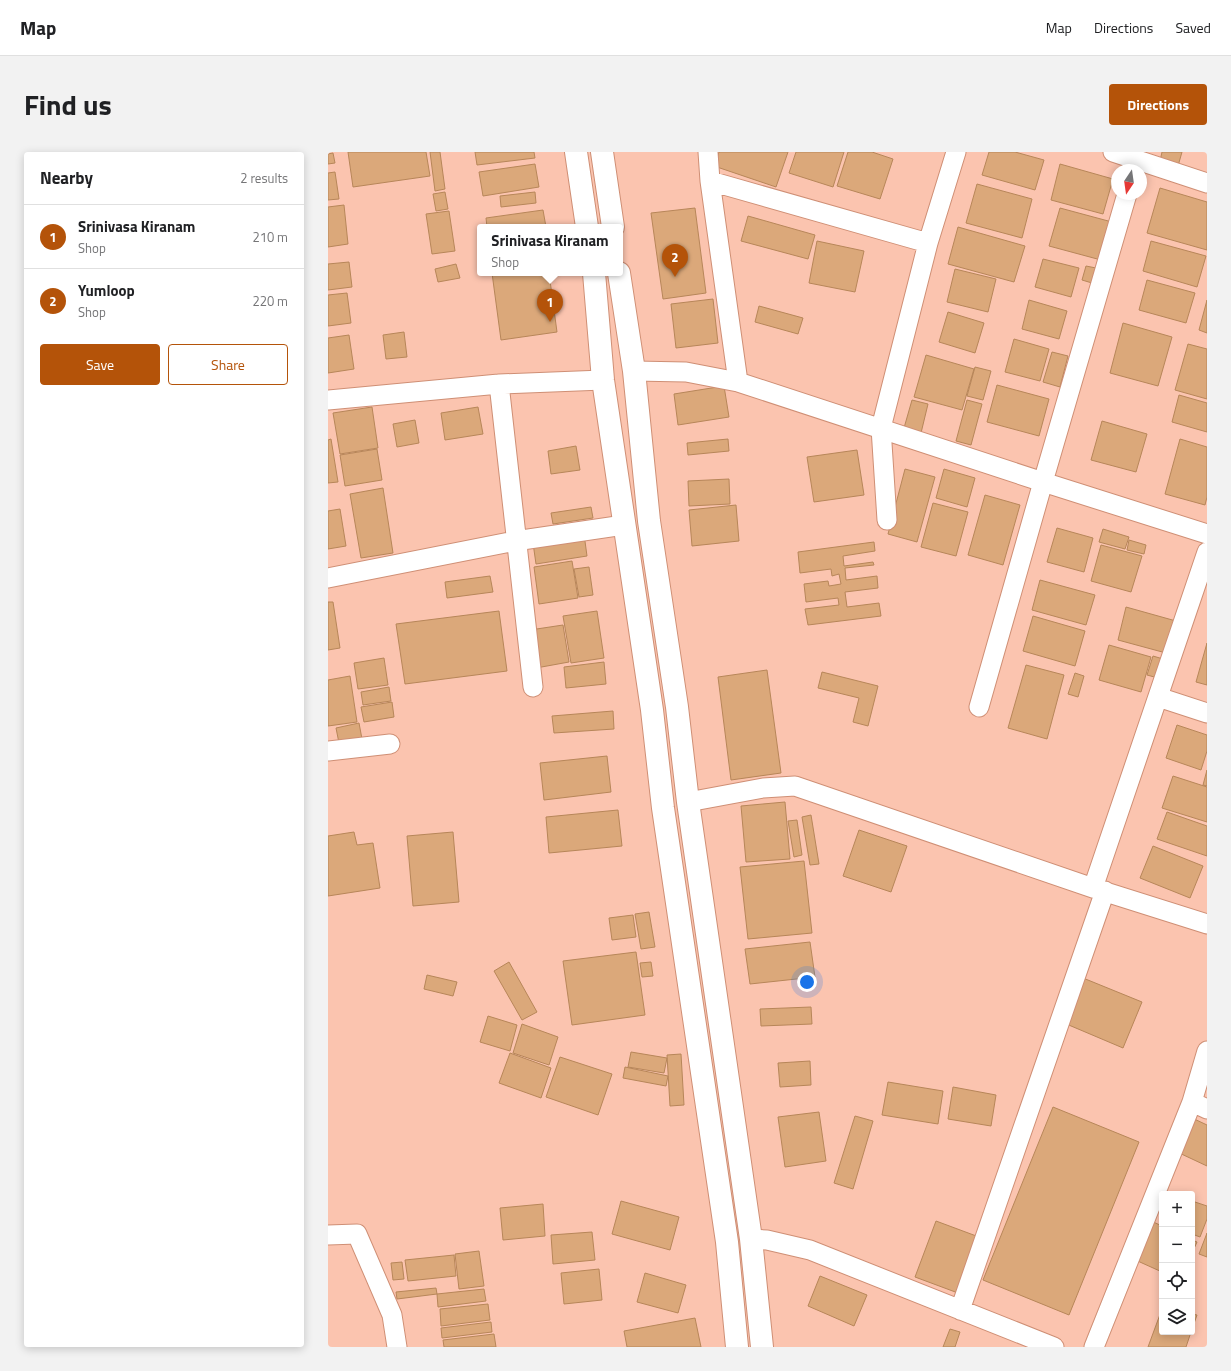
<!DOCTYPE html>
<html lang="en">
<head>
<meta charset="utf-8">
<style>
	body { margin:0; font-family:"Titillium Web",sans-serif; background:#f2f2f2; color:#202124 }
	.controls { position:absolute; right:12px; bottom:12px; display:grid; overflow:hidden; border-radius:4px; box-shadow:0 2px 10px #0003 }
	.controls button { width:36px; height:36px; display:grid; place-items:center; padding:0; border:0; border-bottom:1px solid #e0e0e0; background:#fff; color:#202124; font:20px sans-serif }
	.compass { position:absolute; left:783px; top:12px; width:36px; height:36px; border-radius:50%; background:#fff; box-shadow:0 2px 10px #0003; rotate:193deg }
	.you { position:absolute; left:479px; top:830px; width:14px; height:14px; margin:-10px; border:3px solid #fff; border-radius:50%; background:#1a73e8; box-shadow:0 0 0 6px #1a73e833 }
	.badge { display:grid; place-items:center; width:26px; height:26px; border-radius:50%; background:#b45309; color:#fff; font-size:13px; font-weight:700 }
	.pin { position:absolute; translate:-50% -33px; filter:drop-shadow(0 1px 2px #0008) }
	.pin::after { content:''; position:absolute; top:21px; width:14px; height:12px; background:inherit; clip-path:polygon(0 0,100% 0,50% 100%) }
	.popup { position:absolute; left:149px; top:72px; width:146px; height:52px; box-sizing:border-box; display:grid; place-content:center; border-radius:4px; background:#fff; filter:drop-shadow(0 1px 3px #0005); font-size:13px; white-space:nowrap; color:#757577 }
	.popup b { font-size:15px; color:#202124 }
	.popup::after { content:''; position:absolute; left:50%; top:100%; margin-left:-8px; border:8px solid transparent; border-top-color:#fff }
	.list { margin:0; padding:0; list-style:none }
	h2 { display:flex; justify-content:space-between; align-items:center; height:52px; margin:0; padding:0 16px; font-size:17px }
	h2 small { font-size:13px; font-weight:400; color:#757577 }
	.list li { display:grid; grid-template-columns:26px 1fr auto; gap:12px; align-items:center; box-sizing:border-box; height:64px; padding:0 16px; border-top:1px solid #e0e0e0 }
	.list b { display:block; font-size:15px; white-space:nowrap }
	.list p { margin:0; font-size:13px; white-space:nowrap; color:#757577 }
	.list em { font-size:13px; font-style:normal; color:#757577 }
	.actions { display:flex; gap:8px; padding:12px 16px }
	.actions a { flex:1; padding:9px 0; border:1px solid #b45309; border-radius:4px; text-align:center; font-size:14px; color:#b45309 }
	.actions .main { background:#b45309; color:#fff }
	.icon { flex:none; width:22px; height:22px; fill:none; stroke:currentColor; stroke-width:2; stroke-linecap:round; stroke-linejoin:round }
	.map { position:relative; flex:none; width:879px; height:1195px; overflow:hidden; border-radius:4px }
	header { display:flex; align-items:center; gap:24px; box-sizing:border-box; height:56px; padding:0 20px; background:#fff; border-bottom:1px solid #e0e0e0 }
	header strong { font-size:19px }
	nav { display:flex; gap:22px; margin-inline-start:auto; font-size:14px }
	.intro { display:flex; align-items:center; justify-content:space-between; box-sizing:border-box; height:96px; padding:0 24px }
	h1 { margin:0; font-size:28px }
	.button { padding:10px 18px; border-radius:4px; background:#b45309; color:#fff; font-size:14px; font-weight:700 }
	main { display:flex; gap:24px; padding:0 24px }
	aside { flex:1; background:#fff; border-radius:4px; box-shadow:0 2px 10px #0003 }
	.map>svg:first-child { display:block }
</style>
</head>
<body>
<header>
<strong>Map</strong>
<nav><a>Map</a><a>Directions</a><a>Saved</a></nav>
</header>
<div class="intro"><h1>Find us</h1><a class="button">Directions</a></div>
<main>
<aside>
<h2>Nearby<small>2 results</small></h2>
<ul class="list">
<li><span class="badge">1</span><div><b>Srinivasa Kiranam</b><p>Shop</p></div><em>210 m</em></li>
<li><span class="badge">2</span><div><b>Yumloop</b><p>Shop</p></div><em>220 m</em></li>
</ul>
<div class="actions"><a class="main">Save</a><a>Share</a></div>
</aside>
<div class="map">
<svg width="879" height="1195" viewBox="0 0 879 1195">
	<rect width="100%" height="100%" fill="#fbc4af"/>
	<path fill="#dba87a" stroke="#b78659" d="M20 0H98L102 24 25 35Z
		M102 0H112L117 37 107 39Z
		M147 0H206L207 6 149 13Z
		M391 0H460L448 35 386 14Z
		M468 0H516L505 35 461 21Z
		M520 0H544L565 7 552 47 509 34Z
		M661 0H687L716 8 707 38 654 23Z
		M834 0H854L850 14 832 9Z
		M5 1 7 11 0 12V2Z
		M207 12 211 35 155 44 151 20Z
		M732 12 785 27 775 62 723 48Z
		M7 20 11 47 0 48V21Z
		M649 32 704 47 694 86 638 71Z
		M832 36 879 50V98L819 81Z
		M117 40 120 57 108 59 105 42Z
		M207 40 208 51 173 55 172 44Z
		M16 53 20 92 0 95V55Z
		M367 56 378 141 335 147 323 61Z
		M732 56 784 70 773 108 721 94Z
		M215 58 218 75H159L158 66Z
		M121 59 127 99 104 102 98 62Z
		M420 64 487 83 480 107 413 89Z
		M630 75 697 94 686 130 620 112Z
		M489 89 536 99 527 140 481 131Z
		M823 89 878 104 869 135 815 119Z
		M715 107 751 116 743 145 707 135Z
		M21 110 24 135 0 138V112Z
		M128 112 132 126 110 130 107 117Z
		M758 114 768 116 764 131 754 128Z
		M627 117 668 127 660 160 619 150Z
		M164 121H221L229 180 173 188Z
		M819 128 867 141 858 171 811 158Z
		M19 141 23 171 0 174V143Z
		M385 147 390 191 348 196 343 152Z
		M701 148 739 159 731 187 694 177Z
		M879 148V181L871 178Z
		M431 154 475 166 470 182 427 170Z
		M620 160 656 171 647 201 611 190Z
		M795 171 844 185 830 234 782 221Z
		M76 180 79 205 58 207 55 183Z
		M21 183 26 217 0 221V186Z
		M686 187 721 197 712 229 677 220Z
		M860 192 879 197V247L847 238Z
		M724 200 740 204 732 235 715 230Z
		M598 203 646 217 634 258 586 245Z
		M647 215 663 219 655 248 639 244Z
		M669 233 721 247 711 284 659 270Z
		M396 234 401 265 350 273 346 242Z
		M851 243 879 251V280L844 270Z
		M584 248 600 252 593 281 576 276Z
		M639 248 654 252 643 293 628 289Z
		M44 255 50 296 12 302 5 261Z
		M150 255 155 282 117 288 113 261Z
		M87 268 91 291 69 295 65 272Z
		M774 269 819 282 808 320 763 308Z
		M3 287 10 330 0 331V288Z
		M400 287 401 299 360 303 359 291Z
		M852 287 879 295V345L877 353 837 342Z
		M248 294 252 318 223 322 220 299Z
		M49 297 54 328 17 334 12 303Z
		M529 298 536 343 486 350 479 305Z
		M577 317 607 325 589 390 560 382Z
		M616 317 647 326 639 355 608 346Z
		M401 327 402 352 361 354 360 329Z
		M55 336 65 401 33 406 22 342Z
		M657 343 692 353 675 413 640 403Z
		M605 351 640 360 628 404 593 395Z
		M408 353 411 389 364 394 361 358Z
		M263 355 265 366 225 372 223 361Z
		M12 357 18 394 0 397V359Z
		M729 376 765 386 756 420 719 410Z
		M775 377 801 385 797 397 771 390Z
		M256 382 259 404 208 412 205 391Z
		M801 388 818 393 816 402 799 398Z
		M546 390 547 399 515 404 516 414 545 410 546 413 517 416 518 428 549 424 550 436 517 440 519 455 551 451 553 464 480 473 477 457 511 453 510 446 478 450 476 432 500 429 501 434 513 432 511 422 504 424 503 417 472 421 470 400Z
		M773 393 814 404 803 440 763 429Z
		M244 409 250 446 211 452 206 415Z
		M261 415 265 443 251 445 246 417Z
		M162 424 165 440 119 446 117 430Z
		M712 428 767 443 758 473 704 458Z
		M0 450H5L12 496 0 498Z
		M798 455 848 469 838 501 790 488Z
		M171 459 179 519 77 532 68 472Z
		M269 459 276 506 243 511 235 464Z
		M705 464 757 479 747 514 695 499Z
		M235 473 241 510 208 516 202 478Z
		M879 491V533L868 530Z
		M781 493 823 505 813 540 771 528Z
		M825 504 835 507 830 526 819 523Z
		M56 506 60 533 30 537 26 511Z
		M276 510 278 532 238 536 236 515Z
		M698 513 736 523 719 587 680 576Z
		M439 518 453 621 403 628 390 525Z
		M494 520 550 534 540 574 525 570 531 546 490 536Z
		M747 521 756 524 750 545 740 542Z
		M22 524 29 570 0 574V528Z
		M61 535 63 549 35 553 33 540Z
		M64 550 66 565 36 570 33 555Z
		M285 559 286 577 226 581 224 564Z
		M31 571 34 587 11 591 8 576Z
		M849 573 879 583V599L873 618 838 606Z
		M279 604 283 640 216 648 212 611Z
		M879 618V634L875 633Z
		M845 624 879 635V670L834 656Z
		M457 650 462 707 418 710 413 654Z
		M290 658 294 694 221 701 218 665Z
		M839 660 879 674V704L829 687Z
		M483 663 491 712 482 713 474 665Z
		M469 668 474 703 466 705 460 669Z
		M531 678 579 694 563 740 515 724Z
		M26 680 29 693 45 691 52 736 0 744V684Z
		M125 680 131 750 85 754 79 684Z
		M825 694 875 714 862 746 812 726Z
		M476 709 484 781 420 787 412 715Z
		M321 760 327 795 313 797 307 762Z
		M305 763 308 785 284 788 281 766Z
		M482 790 487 825 422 832 417 797Z
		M308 800 317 863 244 873 235 809Z
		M181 810 209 860 194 868 166 819Z
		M323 810 325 824 314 825 312 811Z
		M99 823 129 830 125 844 96 837Z
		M755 826 814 850 795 896 736 871Z
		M483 855 484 872 433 874 432 857Z
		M160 864 189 873 182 899 152 890Z
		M194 872 230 885 221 913 185 901Z
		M303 900 339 906 336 921 300 915Z
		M182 901 223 916 213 946 171 931Z
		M353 902 356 953 342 954 339 903Z
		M232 905 284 922 270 963 218 945Z
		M482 909 483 933 452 935 450 911Z
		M297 915 340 924 338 934 295 926Z
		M560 930 615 939 610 972 554 963Z
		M625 935 668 943 663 974 620 967Z
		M725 955 811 990 741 1163 655 1128Z
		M491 960 498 1009 457 1015 450 965Z
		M527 964 545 969 525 1037 506 1031Z
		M862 965 879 973V1014L847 999Z
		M293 1049 351 1065 342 1098 284 1082Z
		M864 1049 879 1054V1067L872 1085 864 1082Z
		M215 1052 217 1084 175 1088 172 1056Z
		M821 1068 834 1074V1120L803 1106Z
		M608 1069 651 1085 630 1141 587 1125Z
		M264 1080 267 1108 225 1112 223 1083Z
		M879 1081V1105L871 1102Z
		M864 1088 869 1090 864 1101Z
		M151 1099 156 1134 131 1137 127 1102Z
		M126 1103 128 1124 80 1129 77 1108Z
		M74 1110 76 1127 65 1128 63 1111Z
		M271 1117 274 1148 236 1152 233 1121Z
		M317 1121 358 1133 350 1161 309 1150Z
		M492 1124 539 1143 526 1174 480 1154Z
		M108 1136 109 1142 69 1147 68 1140Z
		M156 1137 158 1149 110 1155 109 1142Z
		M160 1152 162 1168 113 1174 112 1157Z
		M834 1157V1180H863L858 1195H820Z
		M864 1162 869 1163 864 1177Z
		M367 1166 373 1195H299L296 1179Z
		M163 1170 164 1180 114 1186 113 1176Z
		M622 1177 632 1180 627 1195H615Z
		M166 1182 168 1195H116L115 1188Z"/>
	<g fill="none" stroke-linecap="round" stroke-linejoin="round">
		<g stroke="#cf8f75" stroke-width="21">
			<path id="minor" d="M380 0 382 29 410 230
				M785 0 879 31
				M382 29 600 91
				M306 219 358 220 410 230 715 330 879 382
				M171 232 205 535
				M0 248 171 232 275 228
				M559 368 553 276 600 91 628 0
				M0 426 187 389 296 373
				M830 545 879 561
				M651 555 715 330 799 42
				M0 599 62 592
				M360 650 435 636 467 634 765 736 879 400
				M765 736 879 772
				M864 950 879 957
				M0 1083 29 1082 64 1163 69 1195
				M423 1087 439 1088 482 1098 726 1195
				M632 1158 777 739
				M766 1195 864 950 879 899"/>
		</g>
		<g stroke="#cf8f75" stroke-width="24">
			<path id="secondary" d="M248 0 259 75
				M274 0 285 75
				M266 121 275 228 324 558 335 656 399 1090 409 1195
				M291 121 306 219 321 369 349 555 360 650 423 1087 434 1195"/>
		</g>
		<use href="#minor" stroke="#fff" stroke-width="19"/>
		<use href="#secondary" stroke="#fff" stroke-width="22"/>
	</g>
</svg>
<div class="controls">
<button>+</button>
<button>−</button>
<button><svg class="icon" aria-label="locate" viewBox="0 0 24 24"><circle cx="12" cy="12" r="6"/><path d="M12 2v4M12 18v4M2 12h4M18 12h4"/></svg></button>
<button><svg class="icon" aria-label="layers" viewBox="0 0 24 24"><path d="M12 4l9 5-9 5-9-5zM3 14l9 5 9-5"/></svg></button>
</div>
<svg class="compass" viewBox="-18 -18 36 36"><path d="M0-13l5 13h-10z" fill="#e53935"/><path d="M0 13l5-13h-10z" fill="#757577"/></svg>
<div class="you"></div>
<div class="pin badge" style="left:222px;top:170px">1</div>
<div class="popup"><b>Srinivasa Kiranam</b>Shop</div>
<div class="pin badge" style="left:347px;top:125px">2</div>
</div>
</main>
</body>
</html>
